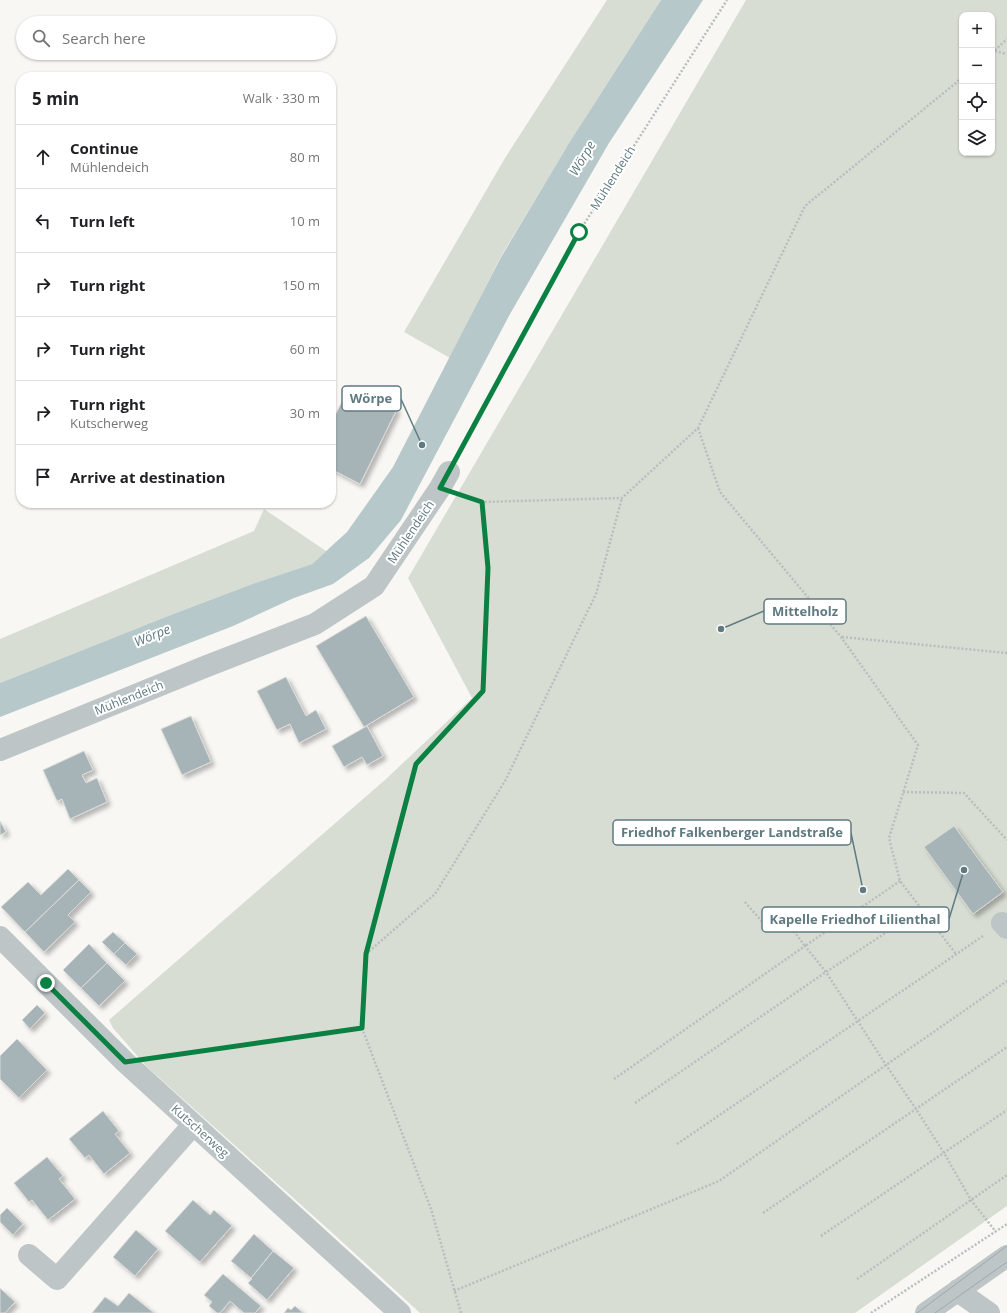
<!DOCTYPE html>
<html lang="en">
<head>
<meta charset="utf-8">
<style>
	body { margin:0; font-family:"Open Sans",sans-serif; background:#f6f6f6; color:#202124 }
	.controls { position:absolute; right:12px; top:12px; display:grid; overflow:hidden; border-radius:8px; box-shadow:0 1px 3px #0004 }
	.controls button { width:36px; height:36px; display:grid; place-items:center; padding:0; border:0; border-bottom:1px solid #e0e0e0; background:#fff; color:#202124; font:20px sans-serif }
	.stop { position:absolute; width:12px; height:12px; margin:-9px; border:3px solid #0b8043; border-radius:50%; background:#fff }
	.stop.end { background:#0b8043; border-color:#fff; box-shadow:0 1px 4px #0008 }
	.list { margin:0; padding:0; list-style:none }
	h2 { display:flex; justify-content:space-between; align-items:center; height:52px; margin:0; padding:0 16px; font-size:17px }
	h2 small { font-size:13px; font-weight:400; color:#757577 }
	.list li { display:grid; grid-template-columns:26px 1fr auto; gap:12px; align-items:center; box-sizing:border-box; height:64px; padding:0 16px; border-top:1px solid #e0e0e0 }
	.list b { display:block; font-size:15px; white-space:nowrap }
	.list p { margin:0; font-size:13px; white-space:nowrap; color:#757577 }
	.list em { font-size:13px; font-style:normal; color:#757577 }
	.icon { flex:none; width:22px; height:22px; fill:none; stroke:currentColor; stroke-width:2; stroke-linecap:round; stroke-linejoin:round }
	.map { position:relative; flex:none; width:1007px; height:1313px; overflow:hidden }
	.search { position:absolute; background:#fff; box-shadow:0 1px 3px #0004; left:16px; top:16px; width:320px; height:44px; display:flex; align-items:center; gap:10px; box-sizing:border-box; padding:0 14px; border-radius:22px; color:#757577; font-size:15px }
	.panel { position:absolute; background:#fff; box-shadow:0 1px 3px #0004; left:16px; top:72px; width:320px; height:436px; border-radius:16px }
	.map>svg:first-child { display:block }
</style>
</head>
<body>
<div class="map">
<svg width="1007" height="1313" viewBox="0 0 1007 1313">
	<defs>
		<filter id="shadow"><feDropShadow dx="3.5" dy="3.5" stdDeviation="2" flood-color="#0004"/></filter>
	</defs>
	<rect width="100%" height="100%" fill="#f8f7f4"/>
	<path fill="#d8ddd3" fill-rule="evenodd" d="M607 0H661L569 143 500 258 450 358 404 332 505 158Z
		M746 0H1007V1206L855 1313H420L328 1229 146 1066 113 1028 109 1020 386 779 472 698 408 578ZM962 15H992V153H962Z
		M264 509 326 551 312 564 255 583 168 616 0 683V639L254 531Z"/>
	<path fill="#b6c8ca" d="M661 0H703L609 143 510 314 401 520 369 558 333 584 294 598 233 626 0 717V683L168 616 255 583 312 564 347 532 393 467 500 259 569 143Z"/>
	<path fill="#a6b4b7" stroke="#d9d9d7" filter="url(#shadow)" d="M350 385 397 409 360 484 331 469V424Z
		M366 616 414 697 364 727 316 646Z
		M286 677 306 716 316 710 326 729 299 743 290 724 277 730 257 691Z
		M191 716 211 762 182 775 161 729Z
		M367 726 383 756 367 765 362 757 344 767 332 746Z
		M84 751 93 770 82 775 86 783 97 778 107 802 70 819 62 799 57 801 43 770Z
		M0 821 6 832 0 835Z
		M954 826 1003 892 973 914 924 847Z
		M68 869 79 880 25 932 1 907 28 882 41 895Z
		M79 880 91 892 68 915 75 922 44 952 25 932Z
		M113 932 125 943 114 954 102 942Z
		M125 943 137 954 126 965 114 954Z
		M89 944 107 963 81 988 63 970Z
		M107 963 125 981 99 1006 81 988Z
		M37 1005 45 1013 30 1029 22 1020Z
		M17 1039 47 1070 19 1098 0 1079V1056Z
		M103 1111 119 1131 115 1134 130 1153 104 1174 89 1155 85 1158 69 1139Z
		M47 1157 63 1176 59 1179 75 1199 48 1220 32 1200 29 1202 14 1183Z
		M193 1200 210 1215 214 1210 232 1226 200 1262 165 1231Z
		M7 1208 23 1224 13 1235 0 1222V1215Z
		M136 1230 158 1249 135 1276 113 1257Z
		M254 1234 273 1251 251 1278 231 1261Z
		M273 1251 294 1268 267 1300 248 1283 252 1279 251 1278Z
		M223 1274 261 1306 255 1313H244L230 1301 220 1313H217L209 1306 212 1302 204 1295Z
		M0 1288 15 1302 5 1313H0Z
		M129 1293 154 1313H92L105 1297 118 1306Z
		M295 1306 303 1313H284L288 1308 291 1310Z"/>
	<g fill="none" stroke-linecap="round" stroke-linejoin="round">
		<path stroke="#b8bdbf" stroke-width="2.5" stroke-dasharray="2 2" stroke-linecap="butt" d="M995 51 1007 54
			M992 53 1007 39
			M698 428 720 492 841 637 918 745 889 838 900 881 956 954
			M460 452 579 232 727 0
			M462 495 482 502 622 498 698 428 805 206 962 78
			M842 637 1007 653
			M903 792 964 793 1007 840
			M745 902 764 924 793 930 805 946 900 881
			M366 954 435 894 505 781 596 594 622 498
			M155 1058 362 1028
			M614 1079 805 946 826 972 886 1065 916 1109 944 1153 971 1200 996 1232
			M635 1103 826 972 922 909
			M677 1144 983 936
			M763 1213 1007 1047
			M821 1236 1007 1110
			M857 1279 1007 1175
			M454 1291 719 1181 1007 981
			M461 1313 431 1209 362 1028 366 954 416 765 483 691 488 568 482 502
			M871 1313 1007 1224"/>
		<path stroke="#bdc5c7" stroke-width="22" d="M0 750 207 666 315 624 374 586 440 488 449 472
			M1002 923 1007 928
			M0 937 125 1062 400 1313
			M29 1255 57 1279 193 1125
			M958 1290 962 1294 989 1313
			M926 1313 1007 1256"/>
		<path stroke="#9da8ac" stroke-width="1" d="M917 1313 1007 1246
			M935 1313 1007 1262"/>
	</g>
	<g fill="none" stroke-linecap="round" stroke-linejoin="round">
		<path stroke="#0b8043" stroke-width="5" d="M46 983 125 1062 362 1028 366 954 416 764 483 691 488 568 482 502 440 488 579 232"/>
	</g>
	<g text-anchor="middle" stroke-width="4" stroke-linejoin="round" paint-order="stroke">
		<g font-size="12" fill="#607a81" stroke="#fff">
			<text transform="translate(613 178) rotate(-58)" y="4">Mühlendeich</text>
			<text transform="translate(411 532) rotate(-56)" y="4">Mühlendeich</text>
			<text transform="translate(129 698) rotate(-22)" y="4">Mühlendeich</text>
			<text transform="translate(200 1131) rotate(42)" y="4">Kutscherweg</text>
		</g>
		<g font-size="13" font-style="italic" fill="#5b797c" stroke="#fff">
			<text transform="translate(582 158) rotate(-59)" y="5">Wörpe</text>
			<text transform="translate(152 635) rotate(-22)" y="5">Wörpe</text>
		</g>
	</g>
	<path fill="none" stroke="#607a81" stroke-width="1.5" d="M422 445L401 399M721 629L764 611M863 890L851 833M964 870L949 919"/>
	<g fill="#607a81" stroke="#fff" stroke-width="1.5">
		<circle cx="422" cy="445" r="4"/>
		<circle cx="721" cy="629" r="4"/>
		<circle cx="863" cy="890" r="4"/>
		<circle cx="964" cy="870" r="4"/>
	</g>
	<g fill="#fff" stroke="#607a81" stroke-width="1.5">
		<rect x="342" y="386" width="59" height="25" rx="4"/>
		<rect x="764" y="599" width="82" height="25" rx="4"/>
		<rect x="613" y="820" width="238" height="25" rx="4"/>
		<rect x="762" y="907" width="187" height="25" rx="4"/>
	</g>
	<g font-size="13" text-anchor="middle" font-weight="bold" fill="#607a81">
		<text x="371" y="403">Wörpe</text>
		<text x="805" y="616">Mittelholz</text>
		<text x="732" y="837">Friedhof Falkenberger Landstraße</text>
		<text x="855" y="924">Kapelle Friedhof Lilienthal</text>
	</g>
</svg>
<div class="controls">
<button>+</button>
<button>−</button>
<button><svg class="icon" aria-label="locate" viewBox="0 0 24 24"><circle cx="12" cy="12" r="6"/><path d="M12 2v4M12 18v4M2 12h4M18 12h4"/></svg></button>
<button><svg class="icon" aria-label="layers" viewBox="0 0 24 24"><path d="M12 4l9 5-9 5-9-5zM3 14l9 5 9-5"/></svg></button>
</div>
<div class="stop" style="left:579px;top:232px"></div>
<div class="stop end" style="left:46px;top:983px"></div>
<div class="search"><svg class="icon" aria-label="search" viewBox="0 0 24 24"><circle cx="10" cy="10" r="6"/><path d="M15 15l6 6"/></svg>Search here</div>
<section class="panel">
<h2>5 min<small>Walk · 330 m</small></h2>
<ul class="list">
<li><svg class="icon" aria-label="ahead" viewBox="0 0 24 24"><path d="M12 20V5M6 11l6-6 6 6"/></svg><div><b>Continue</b><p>Mühlendeich</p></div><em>80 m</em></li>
<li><svg class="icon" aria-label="left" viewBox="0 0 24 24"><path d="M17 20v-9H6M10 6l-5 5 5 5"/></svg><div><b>Turn left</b></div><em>10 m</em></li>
<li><svg class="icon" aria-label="right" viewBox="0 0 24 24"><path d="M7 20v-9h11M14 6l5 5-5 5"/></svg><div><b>Turn right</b></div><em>150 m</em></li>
<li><svg class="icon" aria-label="right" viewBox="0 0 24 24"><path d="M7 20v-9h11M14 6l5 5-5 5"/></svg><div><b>Turn right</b></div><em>60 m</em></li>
<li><svg class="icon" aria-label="right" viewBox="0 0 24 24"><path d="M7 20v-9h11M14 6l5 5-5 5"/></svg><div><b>Turn right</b><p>Kutscherweg</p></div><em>30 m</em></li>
<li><svg class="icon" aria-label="arrive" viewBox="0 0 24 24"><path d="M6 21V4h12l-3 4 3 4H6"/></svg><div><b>Arrive at destination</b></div></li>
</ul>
</section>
</div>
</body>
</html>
